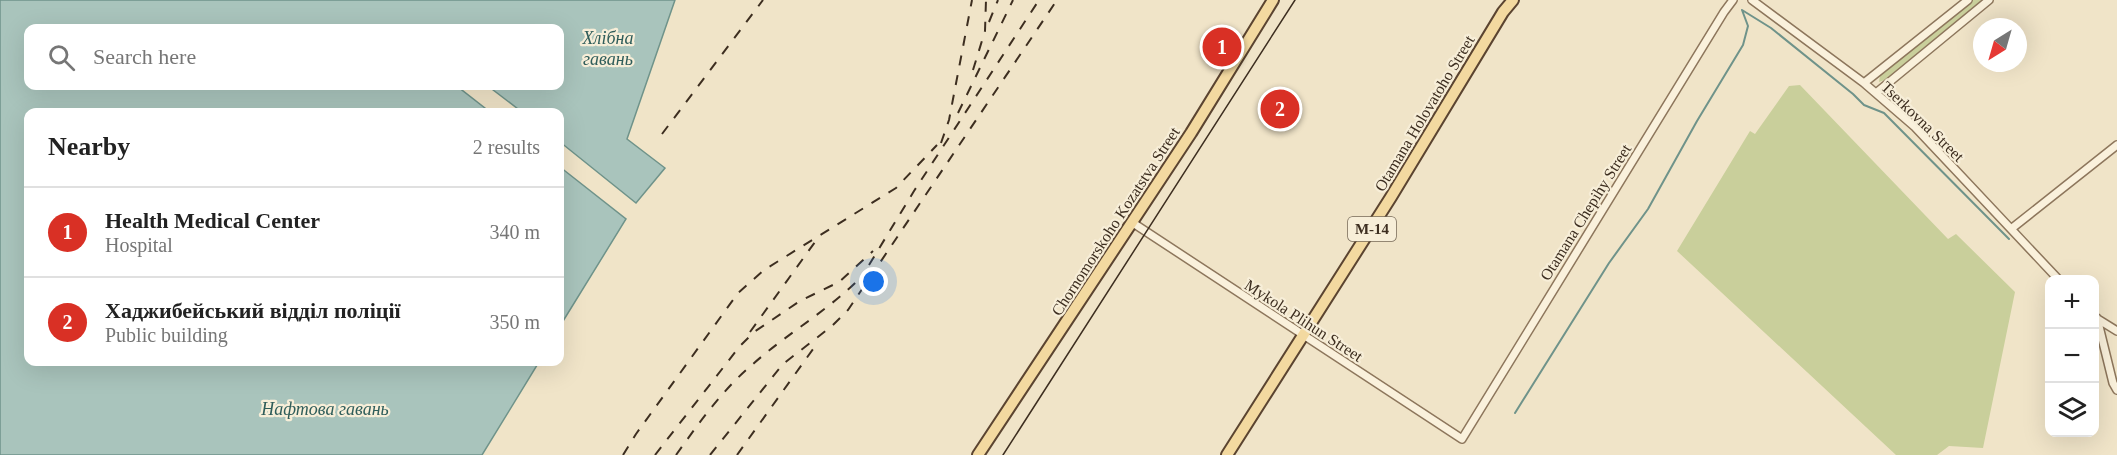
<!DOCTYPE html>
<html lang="en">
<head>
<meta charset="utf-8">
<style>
	body { margin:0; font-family:Georgia,serif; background:#f2f2f2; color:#222 }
	.controls { position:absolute; right:18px; bottom:18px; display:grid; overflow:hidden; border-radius:12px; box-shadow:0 6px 24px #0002 }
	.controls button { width:54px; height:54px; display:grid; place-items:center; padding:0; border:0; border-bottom:2px solid #e0e0e0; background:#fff; color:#222; font:30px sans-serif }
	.compass { position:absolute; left:1973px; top:18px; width:54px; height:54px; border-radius:50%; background:#fff; box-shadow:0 6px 24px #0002; rotate:217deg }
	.you { position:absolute; left:874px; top:282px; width:21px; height:21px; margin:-15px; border:4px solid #fff; border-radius:50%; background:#1a73e8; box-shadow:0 0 0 9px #1a73e833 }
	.badge { display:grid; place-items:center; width:39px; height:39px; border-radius:50%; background:#d93025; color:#fff; font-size:20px; font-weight:700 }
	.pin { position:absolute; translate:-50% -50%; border:3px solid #fff; box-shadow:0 2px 6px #0006 }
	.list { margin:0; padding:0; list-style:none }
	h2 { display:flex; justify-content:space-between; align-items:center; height:78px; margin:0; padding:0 24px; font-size:26px }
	h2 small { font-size:20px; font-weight:400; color:#767676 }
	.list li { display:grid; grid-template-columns:39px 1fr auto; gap:18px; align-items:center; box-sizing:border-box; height:90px; padding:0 24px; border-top:2px solid #e0e0e0 }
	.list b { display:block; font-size:22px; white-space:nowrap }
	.list p { margin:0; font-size:20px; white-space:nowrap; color:#767676 }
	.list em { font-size:20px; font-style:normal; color:#767676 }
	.icon { flex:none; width:33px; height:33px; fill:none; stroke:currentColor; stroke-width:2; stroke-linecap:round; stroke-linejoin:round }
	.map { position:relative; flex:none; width:2117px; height:455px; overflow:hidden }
	.search { position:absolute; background:#fff; box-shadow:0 6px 24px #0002; left:24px; top:24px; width:540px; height:66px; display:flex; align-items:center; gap:15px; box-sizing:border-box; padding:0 21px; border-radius:12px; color:#767676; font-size:22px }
	.panel { position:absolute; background:#fff; box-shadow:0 6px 24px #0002; left:24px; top:108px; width:540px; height:258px; border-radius:12px }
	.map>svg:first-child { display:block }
</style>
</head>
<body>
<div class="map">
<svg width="2117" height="455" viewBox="0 0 2117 455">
	<rect width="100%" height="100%" fill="#f0e4c8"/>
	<path fill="#c9cf9b" d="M1971 0H1982L1885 80 1879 82 1880 75Z
		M1800 85 1948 239 1956 234 2015 292 1983 448 1949 446 1937 455H1896L1677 251 1750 131 1755 134 1789 86Z"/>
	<path fill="#a9c4bc" stroke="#6f938a" stroke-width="1.5" d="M0 0H675L627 139 665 168 636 203 560 142V112H522L488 86H560V28H28V86H465L462 90 490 112H28V362H539L482 455H0Z
		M560 167 626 219 560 326Z"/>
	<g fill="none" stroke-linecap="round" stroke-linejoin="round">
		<path stroke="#6f938a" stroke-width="2" d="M1515 413 1609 263 1648 209 1697 121 1743 45 1748 26 1742 10 1771 28 1853 94 1864 105 1884 113 2009 239"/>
		<g stroke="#8d765c" stroke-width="10">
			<path id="minor" d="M1752 0 1864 83 1915 127 2059 280
				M1864 83 1968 0
				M1876 93 1989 0
				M1133 223 1462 439 1724 12 1733 0
				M2011 229 2117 145
				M2096 318 2117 331
				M2097 318 2113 383 2117 390"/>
		</g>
		<g stroke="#5b4430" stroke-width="14">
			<path id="primary" d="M978 455 1191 133 1273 0
				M1227 455 1391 197 1503 12 1513 0"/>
		</g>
		<use href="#minor" stroke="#faf1dc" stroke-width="7"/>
		<use href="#primary" stroke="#f3d9a0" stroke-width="10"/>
		<path stroke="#3d2e20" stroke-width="1.5" d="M1003 455 1295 0"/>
		<path stroke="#3d2e20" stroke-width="2" stroke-dasharray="10 10" stroke-linecap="butt" d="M989 22 998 0
			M973 70 985 31 986 0
			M958 113 1013 0
			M662 134 763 0
			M941 143 949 120 972 0
			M869 265 914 191 1039 0
			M750 332 815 242
			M623 455 636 434 738 293 764 270 896 188 937 145
			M655 455 740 346 754 332 800 301 839 282 873 251
			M676 455C699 423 723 389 753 364 789 332 831 309 864 274
			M710 455 783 364 832 326 848 310 1057 0
			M737 455 816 345"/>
	</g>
	<g text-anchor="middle" stroke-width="4.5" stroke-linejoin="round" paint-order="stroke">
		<rect fill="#f7eed8" stroke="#756857" stroke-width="1.5" x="1348" y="217" width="48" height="24" rx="4.5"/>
		<g font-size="15" font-weight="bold" fill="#3d2e20">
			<text x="1372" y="234">М-14</text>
		</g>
		<g font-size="16" fill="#3d2e20" stroke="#f7eed8">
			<text transform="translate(1424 113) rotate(-59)" y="6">Otamana Holovatoho Street</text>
			<text transform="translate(1923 121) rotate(44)" y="6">Tserkovna Street</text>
			<text transform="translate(1585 212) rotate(-58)" y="6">Otamana Chepihy Street</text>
			<text transform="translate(1115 221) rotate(-57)" y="6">Chornomorskoho Kozatstva Street</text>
			<text transform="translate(1304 320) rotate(33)" y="6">Mykola Plihun Street</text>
		</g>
		<g font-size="18" font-style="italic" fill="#2f5d5a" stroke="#f7eed8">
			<text x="608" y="44">Хлібна<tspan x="608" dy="21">гавань</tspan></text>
			<text x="325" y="415">Нафтова гавань</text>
		</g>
	</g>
</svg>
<div class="controls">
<button>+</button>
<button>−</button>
<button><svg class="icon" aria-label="layers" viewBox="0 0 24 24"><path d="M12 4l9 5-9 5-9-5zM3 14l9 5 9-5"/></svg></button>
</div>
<svg class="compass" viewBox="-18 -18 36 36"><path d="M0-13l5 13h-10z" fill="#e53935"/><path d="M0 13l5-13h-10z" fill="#767676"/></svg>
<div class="you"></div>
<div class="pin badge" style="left:1222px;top:47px">1</div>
<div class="pin badge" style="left:1280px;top:109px">2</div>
<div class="search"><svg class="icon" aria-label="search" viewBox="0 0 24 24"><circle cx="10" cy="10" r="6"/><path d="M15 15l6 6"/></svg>Search here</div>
<section class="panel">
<h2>Nearby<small>2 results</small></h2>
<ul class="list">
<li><span class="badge">1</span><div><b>Health Medical Center</b><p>Hospital</p></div><em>340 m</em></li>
<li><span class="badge">2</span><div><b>Хаджибейський відділ поліції</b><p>Public building</p></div><em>350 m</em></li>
</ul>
</section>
</div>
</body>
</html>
